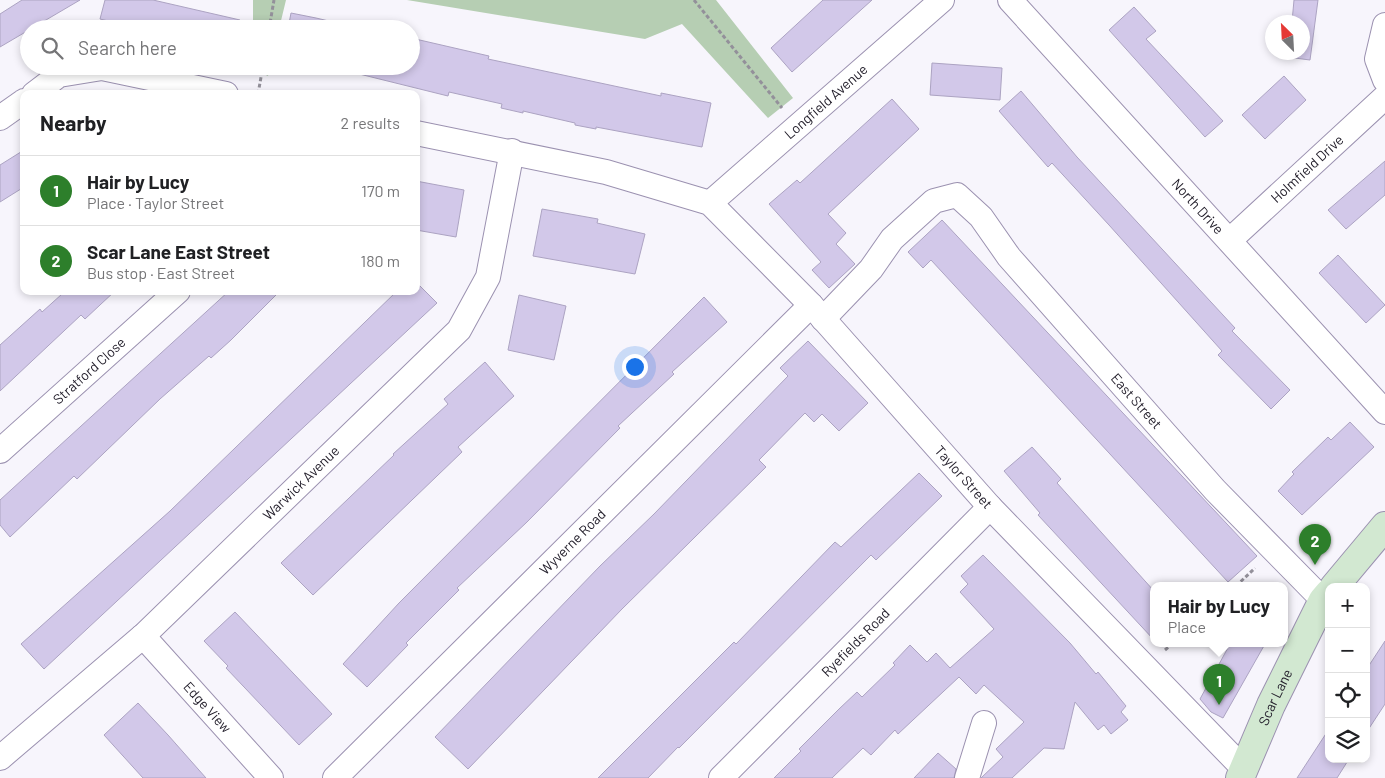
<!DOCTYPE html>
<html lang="en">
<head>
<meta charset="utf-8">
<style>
	body { margin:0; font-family:Barlow,sans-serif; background:#f2f2f2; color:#202124 }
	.controls { position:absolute; right:15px; bottom:15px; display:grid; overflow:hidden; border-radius:10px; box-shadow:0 2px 8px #0003 }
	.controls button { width:45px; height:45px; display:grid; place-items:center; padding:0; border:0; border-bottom:1px solid #e0e0e0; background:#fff; color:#202124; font:25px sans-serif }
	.compass { position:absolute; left:1265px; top:15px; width:45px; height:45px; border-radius:50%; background:#fff; box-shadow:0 2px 8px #0003; rotate:336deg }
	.you { position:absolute; left:634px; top:366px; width:18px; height:18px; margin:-12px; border:4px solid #fff; border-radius:50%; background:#1a73e8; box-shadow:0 0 0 8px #1a73e833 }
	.badge { display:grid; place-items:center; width:32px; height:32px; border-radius:50%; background:#2d7f2b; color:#fff; font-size:16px; font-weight:700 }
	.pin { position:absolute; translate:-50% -41px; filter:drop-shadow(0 1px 2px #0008) }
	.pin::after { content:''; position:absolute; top:26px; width:18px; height:15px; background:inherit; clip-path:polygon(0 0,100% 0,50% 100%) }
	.popup { position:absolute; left:1150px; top:582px; width:138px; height:65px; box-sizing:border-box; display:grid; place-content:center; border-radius:10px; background:#fff; filter:drop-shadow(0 1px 4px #0005); font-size:16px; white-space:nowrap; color:#757577 }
	.popup b { font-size:19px; color:#202124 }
	.popup::after { content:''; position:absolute; left:50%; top:100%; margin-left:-10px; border:10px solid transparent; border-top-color:#fff }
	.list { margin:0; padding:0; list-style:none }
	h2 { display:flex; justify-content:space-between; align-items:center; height:65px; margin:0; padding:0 20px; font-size:21px }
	h2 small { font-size:16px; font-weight:400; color:#757577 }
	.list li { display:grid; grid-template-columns:32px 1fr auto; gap:15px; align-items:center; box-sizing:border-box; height:70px; padding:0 20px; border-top:1px solid #e0e0e0 }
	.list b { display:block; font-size:19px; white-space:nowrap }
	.list p { margin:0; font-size:16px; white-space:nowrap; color:#757577 }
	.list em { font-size:16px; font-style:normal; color:#757577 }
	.icon { flex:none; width:28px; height:28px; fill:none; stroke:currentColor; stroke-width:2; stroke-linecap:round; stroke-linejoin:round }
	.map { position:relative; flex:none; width:1385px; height:778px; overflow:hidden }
	.search { position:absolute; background:#fff; box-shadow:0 2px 8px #0003; left:20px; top:20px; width:400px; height:55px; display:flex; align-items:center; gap:12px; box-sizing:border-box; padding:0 18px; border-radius:28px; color:#757577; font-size:19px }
	.panel { position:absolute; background:#fff; box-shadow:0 2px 8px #0003; left:20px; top:90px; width:400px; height:205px; border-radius:10px }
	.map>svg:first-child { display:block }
</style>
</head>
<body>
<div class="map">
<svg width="1385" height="778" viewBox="0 0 1385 778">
	<rect width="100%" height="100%" fill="#f7f5fc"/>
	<path fill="#b6ceb3" d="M253 0H286L279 29H253Z
		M407 0H716L793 98 768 118 682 24 645 39Z
		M250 66H270L268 76 250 68Z"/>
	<path fill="#d2c8e9" stroke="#aca3c2" d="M22 0H80L0 47V14Z
		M105 0H153L240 20 239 29H141L100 19Z
		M823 0H872L792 72 771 48Z
		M1294 0H1318L1310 60 1287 57 1288 52H1302V22H1292Z
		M1134 7 1156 31 1146 39 1223 121 1205 137 1109 30Z
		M291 13 316 18 363 29H288Z
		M411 38 489 56 488 59 661 96V93L711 103 702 147 596 127V129L575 125V123L523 111V113L501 108 502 104 449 92 448 96 327 66H411Z
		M932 63 1002 68 1000 100 930 95Z
		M1284 76 1306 100 1265 139 1242 115Z
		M1021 91 1077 157 1235 328 1232 331 1290 390 1271 409 1218 355 1222 351 1109 225 1052 163 1048 167 999 111Z
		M892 99 919 129 828 214 846 233 836 244 855 264 829 288 812 270 821 262 769 204 797 180 800 183Z
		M24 150V187L0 202V165Z
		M1385 161V195L1346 229 1328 210Z
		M416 181 464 190 456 237 416 230Z
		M542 209 598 219 597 223 645 234 635 274 533 256Z
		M942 220 1257 556 1228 582 931 260 923 268 908 252Z
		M1338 255 1385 305 1366 323 1319 273Z
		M416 282 437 303 44 669 21 644 170 511 397 291H416Z
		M59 291H115L85 319 81 315 0 391V345L40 309 42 312 62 294Z
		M229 291H280L231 340 211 358 209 356 160 399 77 479 74 476 10 537 0 525V500Z
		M519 295 566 306 554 360 508 350Z
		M704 297 727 322 672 372 674 374 618 426 620 428 527 522 457 588 459 590 406 643 408 645 367 687 343 664 399 603Z
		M808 341 868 403 839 431 822 414 814 422 805 413 759 460 766 467 622 609 468 769 435 737 600 566 654 514 788 376 780 368Z
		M485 362 514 396 458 447 462 452 313 595 281 563 394 455 393 454 448 404 444 399Z
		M1350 422 1374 447 1302 515 1278 491 1294 474 1292 472 1328 437 1331 440Z
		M1032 447 1061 479 1057 483 1154 591V640L1038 515 1040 513 1004 471Z
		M919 473 942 496 876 560 871 555 679 748 678 747 648 778H598L734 642 736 644 835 542 841 547Z
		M983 555 1070 643 1096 674 1098 672 1126 706 1121 712 1128 720 1111 734 1104 725 1098 730 1075 702 1064 749 1044 748 1012 778H981L1003 757 996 749 1024 722 984 685 976 694 959 677 898 734 895 730 871 755 863 748 832 778H774L801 751 799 749 839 709 857 692 862 697 895 665 893 663 910 645 927 662 936 653 950 668 994 629 960 592 968 584 961 576Z
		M235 612 332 714 299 745 226 668 228 666 204 641Z
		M1385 641V704L1366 733V670Z
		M1230 644H1265L1223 718 1211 712 1200 699Z
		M138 703 168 735 206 778H143L104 735Z
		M1329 729V759H1349L1337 778H1297Z
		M938 753 956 769 954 778H914Z"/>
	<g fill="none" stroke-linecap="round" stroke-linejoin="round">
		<g stroke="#9b91b0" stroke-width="26">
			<g id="minor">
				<path id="s1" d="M1010 0 1385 412"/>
				<path d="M1385 25 1377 59 1385 80"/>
				<path d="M34 94 59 75 102 68 226 94"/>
				<path d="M0 118 24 101"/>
				<path id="s2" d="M416 133 606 172 710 203 811 305 990 507 1245 770"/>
				<path id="s3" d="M710 203 942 0"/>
				<path id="s4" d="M1230 240 1385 97"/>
				<path id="s5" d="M823 319 871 269 892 239 934 201 957 195 981 217 1009 257 1215 490 1323 600"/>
				<path id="s6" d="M0 451 178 291"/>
				<path id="s7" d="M143 636 271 778"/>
				<path id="s8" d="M0 758 143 636 459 330 488 277 512 151"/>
				<path id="s9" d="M335 778 811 305"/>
				<path id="s10" d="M721 778 990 507"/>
				<path d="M967 778 984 723"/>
			</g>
		</g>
		<g stroke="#9b91b0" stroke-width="30">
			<g id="secondary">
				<path d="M1334 587 1385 526"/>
				<path id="s11" d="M1240 778 1271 705 1323 600 1329 593"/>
			</g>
		</g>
		<path stroke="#93909a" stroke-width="3" stroke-dasharray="4 2.5" stroke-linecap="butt" d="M694 0 782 108
			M269 29 274 0
			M258 94 263 66
			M1236 586 1255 568
			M1165 650 1172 644"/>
		<use href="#minor" stroke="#fff" stroke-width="24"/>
		<use href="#secondary" stroke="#d2e8d1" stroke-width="28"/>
	</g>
	<g text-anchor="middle" stroke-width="5" stroke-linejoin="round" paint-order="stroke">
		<g font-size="14" fill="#24202c" stroke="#fff">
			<text dy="5" stroke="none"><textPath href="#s3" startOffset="154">Longfield Avenue</textPath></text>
			<text dy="5" stroke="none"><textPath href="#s4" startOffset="105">Holmfield Drive</textPath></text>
			<text dy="5" stroke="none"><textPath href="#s1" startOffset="279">North Drive</textPath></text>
			<text dy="5" stroke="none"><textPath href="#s6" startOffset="120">Stratford Close</textPath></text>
			<text dy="5" stroke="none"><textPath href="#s5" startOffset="460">East Street</textPath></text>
			<text dy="5" stroke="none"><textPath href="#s2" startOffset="676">Taylor Street</textPath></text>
			<text dy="5" stroke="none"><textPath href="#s8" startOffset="408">Warwick Avenue</textPath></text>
			<text dy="5" stroke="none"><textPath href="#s9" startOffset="335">Wyverne Road</textPath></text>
			<text dy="5" stroke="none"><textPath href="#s10" startOffset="191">Ryefields Road</textPath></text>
			<text dy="5" stroke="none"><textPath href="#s11" startOffset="88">Scar Lane</textPath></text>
			<text dy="5" stroke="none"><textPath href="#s7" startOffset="96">Edge View</textPath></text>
		</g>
	</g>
</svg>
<div class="controls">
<button>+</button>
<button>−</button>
<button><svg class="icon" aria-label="locate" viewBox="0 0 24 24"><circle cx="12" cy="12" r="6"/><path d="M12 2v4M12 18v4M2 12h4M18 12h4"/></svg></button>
<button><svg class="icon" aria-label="layers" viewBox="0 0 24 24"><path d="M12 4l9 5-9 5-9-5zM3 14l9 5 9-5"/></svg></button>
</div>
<svg class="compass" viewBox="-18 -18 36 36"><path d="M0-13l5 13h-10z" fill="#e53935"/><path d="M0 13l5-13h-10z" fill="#757577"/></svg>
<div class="you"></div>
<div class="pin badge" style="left:1219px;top:705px">1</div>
<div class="popup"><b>Hair by Lucy</b>Place</div>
<div class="pin badge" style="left:1315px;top:565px">2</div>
<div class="search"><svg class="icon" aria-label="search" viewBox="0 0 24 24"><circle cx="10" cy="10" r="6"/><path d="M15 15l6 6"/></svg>Search here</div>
<section class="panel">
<h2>Nearby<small>2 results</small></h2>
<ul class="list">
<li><span class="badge">1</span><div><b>Hair by Lucy</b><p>Place · Taylor Street</p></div><em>170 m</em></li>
<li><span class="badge">2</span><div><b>Scar Lane East Street</b><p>Bus stop · East Street</p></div><em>180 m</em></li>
</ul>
</section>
</div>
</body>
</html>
